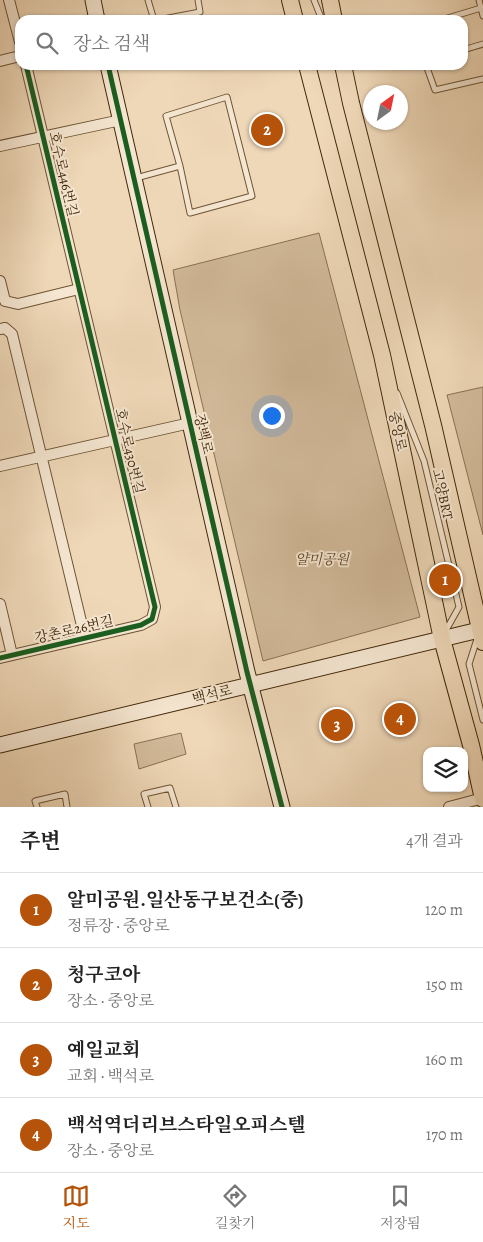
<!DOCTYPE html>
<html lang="ko">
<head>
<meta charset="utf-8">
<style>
	body { margin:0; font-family:Alegreya,"Noto Serif KR",serif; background:#f2f2f2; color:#222 }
	.controls { position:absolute; right:15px; bottom:15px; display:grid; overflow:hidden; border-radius:10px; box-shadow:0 1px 4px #0004 }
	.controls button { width:45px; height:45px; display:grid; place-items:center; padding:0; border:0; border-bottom:1px solid #e0e0e0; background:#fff; color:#222; font:25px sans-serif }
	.compass { position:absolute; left:363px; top:85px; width:45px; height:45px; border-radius:50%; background:#fff; box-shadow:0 1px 4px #0004; rotate:33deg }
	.you { position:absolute; left:271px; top:415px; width:18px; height:18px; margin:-12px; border:4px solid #fff; border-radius:50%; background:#1a73e8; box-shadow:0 0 0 8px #1a73e833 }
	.badge { display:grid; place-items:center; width:32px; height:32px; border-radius:50%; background:#b45309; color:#fff; font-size:16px; font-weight:700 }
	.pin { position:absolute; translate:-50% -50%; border:2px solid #fff; box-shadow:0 1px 5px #0006 }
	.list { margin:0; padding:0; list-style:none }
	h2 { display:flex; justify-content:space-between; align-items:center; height:65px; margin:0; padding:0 20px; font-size:21px }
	h2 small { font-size:16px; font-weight:400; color:#767676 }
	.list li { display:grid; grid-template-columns:32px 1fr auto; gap:15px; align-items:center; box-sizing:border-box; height:75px; padding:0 20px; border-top:1px solid #e0e0e0 }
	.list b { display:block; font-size:19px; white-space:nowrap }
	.list p { margin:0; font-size:16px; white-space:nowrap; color:#767676 }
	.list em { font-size:16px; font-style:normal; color:#767676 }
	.icon { flex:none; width:28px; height:28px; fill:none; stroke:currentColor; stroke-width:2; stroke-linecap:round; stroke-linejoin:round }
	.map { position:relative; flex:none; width:483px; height:807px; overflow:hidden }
	.search { position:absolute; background:#fff; box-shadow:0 1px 4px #0004; left:15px; right:15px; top:15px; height:55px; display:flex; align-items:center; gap:12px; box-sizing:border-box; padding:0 18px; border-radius:15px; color:#767676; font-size:19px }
	.sheet { height:365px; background:#fff }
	nav { display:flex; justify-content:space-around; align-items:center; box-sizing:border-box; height:70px; border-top:1px solid #e0e0e0; background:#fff; font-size:14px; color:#767676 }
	nav a { display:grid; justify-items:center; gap:2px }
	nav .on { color:#b45309 }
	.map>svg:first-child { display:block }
</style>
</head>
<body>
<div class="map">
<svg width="483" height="807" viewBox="0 0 483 807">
	<rect width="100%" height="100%" fill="#efd8b8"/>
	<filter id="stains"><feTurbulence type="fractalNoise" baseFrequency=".004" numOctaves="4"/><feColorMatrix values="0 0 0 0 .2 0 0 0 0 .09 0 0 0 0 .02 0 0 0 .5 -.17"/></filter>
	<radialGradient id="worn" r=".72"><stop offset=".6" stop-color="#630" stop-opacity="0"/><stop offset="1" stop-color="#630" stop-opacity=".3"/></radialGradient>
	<path fill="#d2ba9a" stroke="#8a7152" d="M319 233 420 617 263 661 180 310 173 270Z
		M483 387V535L447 395Z
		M181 733 186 754 139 769 134 744Z"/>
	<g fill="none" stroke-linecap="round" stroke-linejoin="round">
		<g stroke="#6d5435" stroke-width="7">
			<path id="lane" d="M148 0 154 20
				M314 0 322 20
				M479 0 483 16
				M158 20 200 12 198 0
				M441 20 481 8
				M463 50 483 44
				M426 65 435 90 483 79
				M227 97 252 196 190 213 180 166 166 116Z
				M136 178 180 166
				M397 393 424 461 459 607 445 632
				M477 639 469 664 483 720
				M37 807 35 801 65 794 67 807
				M148 807 144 794 170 788 176 807"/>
		</g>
		<g stroke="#6d5435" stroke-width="12">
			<path id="street" d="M9 0 20 42
				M0 61 20 56
				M0 146 121 120
				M0 281 5 301 18 304 79 289
				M0 329 5 328 12 334 85 638
				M0 466 190 423
				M0 604 12 655
				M0 658 141 625 152 619 155 607 26 65
				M449 807 483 798"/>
		</g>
		<g stroke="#422809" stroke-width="17">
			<path id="secondary" d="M93 0 97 20
				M108 65 247 672 282 807
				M0 745 483 629"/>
		</g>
		<g stroke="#422809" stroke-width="18">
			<path id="primary" d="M290 0 295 20
				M330 0 334 20
				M307 65 382 355 442 639 471 745 483 799
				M343 65 351 103 433 425 483 642"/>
		</g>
		<use href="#lane" stroke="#f5e6d1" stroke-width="5"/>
		<use href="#street" stroke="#f5e6d1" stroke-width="10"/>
		<use href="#secondary" stroke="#f5e6d1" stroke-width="15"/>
		<use href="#primary" stroke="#efd8b8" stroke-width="16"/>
		<g stroke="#f5e6d1" stroke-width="8">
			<path id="cycleway" d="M108 65 247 672 282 807
				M0 658 141 625 152 619 155 607 26 65"/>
		</g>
		<use href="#cycleway" stroke="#1b5e20" stroke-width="5"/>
	</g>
	<g text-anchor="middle" stroke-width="4" stroke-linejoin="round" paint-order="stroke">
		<g font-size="14" fill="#422809" stroke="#f5e6d1">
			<text transform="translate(64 174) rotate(77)" y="5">호수로446번길</text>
			<text transform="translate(398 431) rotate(78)" y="5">중앙로</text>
			<text transform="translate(204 434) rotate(77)" y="5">장백로</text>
			<text transform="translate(130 451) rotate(77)" y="5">호수로430번길</text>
			<text transform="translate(443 494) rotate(77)" y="5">고양BRT</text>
			<text transform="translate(74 629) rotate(-13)" y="5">강촌로26번길</text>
			<text transform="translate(212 694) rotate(-14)" y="5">백석로</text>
		</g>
		<g font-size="14" font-style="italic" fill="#5f4526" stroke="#f5e6d1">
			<text x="322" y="564">얄미공원</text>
		</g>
	</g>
	<rect width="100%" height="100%" filter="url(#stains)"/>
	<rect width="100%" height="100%" fill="url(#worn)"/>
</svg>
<div class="controls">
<button><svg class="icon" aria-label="layers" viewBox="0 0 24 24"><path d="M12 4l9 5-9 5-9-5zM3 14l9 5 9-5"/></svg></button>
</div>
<svg class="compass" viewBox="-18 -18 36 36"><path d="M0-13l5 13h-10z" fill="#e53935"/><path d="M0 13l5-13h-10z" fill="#767676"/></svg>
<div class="you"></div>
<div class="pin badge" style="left:445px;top:580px">1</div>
<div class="pin badge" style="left:267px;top:130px">2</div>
<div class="pin badge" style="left:337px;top:725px">3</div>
<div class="pin badge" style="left:400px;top:719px">4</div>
<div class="search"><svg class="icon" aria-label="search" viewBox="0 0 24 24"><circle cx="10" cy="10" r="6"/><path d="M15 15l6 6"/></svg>장소 검색</div>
</div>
<section class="sheet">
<h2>주변<small>4개 결과</small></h2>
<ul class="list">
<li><span class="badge">1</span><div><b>알미공원.일산동구보건소(중)</b><p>정류장 · 중앙로</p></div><em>120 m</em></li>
<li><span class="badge">2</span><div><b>청구코아</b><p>장소 · 중앙로</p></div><em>150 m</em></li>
<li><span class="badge">3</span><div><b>예일교회</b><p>교회 · 백석로</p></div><em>160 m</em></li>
<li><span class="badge">4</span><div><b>백석역더리브스타일오피스텔</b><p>장소 · 중앙로</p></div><em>170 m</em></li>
</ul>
</section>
<nav>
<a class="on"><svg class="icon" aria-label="map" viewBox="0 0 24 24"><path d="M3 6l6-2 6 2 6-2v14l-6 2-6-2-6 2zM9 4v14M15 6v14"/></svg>지도</a>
<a><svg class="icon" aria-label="directions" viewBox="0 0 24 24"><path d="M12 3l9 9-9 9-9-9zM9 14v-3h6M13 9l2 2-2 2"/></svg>길찾기</a>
<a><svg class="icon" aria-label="saved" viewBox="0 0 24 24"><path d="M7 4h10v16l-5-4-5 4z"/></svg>저장됨</a>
</nav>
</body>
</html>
